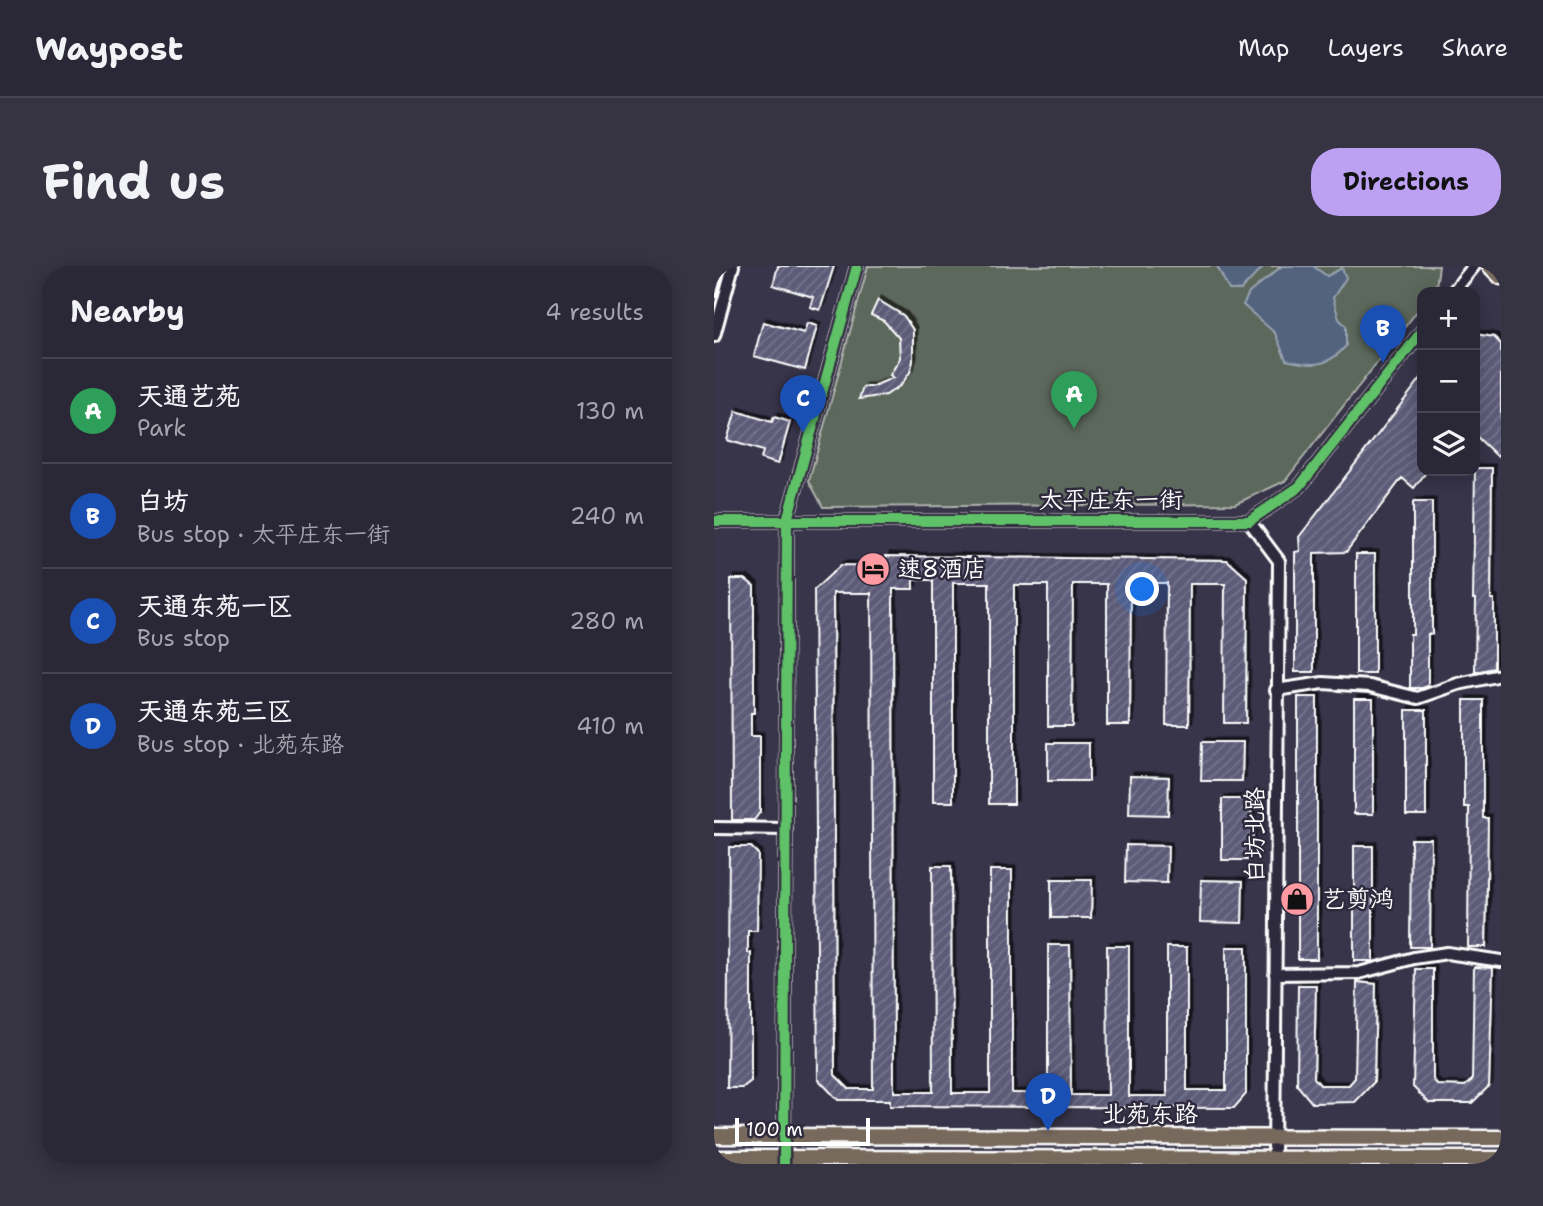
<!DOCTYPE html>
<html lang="en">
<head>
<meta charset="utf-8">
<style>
	body { margin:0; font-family:"Shantell Sans","LXGW WenKai TC",sans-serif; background:#363342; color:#f1f3f6 }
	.controls { position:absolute; right:21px; top:21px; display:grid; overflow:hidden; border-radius:14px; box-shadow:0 4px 18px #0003 }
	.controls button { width:63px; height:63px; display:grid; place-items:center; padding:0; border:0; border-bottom:2px solid #464452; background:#2a2737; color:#f1f3f6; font:35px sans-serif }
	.scale { position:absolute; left:21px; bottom:18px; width:135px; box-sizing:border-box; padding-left:7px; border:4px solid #fff; border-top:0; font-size:19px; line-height:24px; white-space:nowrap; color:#fff; -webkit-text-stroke:5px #2f2a3d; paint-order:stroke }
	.you { position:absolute; left:429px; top:324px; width:24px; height:24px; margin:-18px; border:5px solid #fff; border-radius:50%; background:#1a73e8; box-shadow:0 0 0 10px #1a73e833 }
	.badge { display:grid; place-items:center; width:46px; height:46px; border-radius:50%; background:#bca0f2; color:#fff; font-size:23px; font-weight:700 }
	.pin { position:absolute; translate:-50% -58px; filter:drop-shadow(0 2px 4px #0008) }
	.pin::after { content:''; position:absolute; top:37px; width:24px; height:21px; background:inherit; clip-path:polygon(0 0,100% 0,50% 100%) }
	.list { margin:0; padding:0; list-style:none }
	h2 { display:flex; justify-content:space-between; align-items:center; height:91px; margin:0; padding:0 28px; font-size:30px }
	h2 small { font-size:23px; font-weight:400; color:#a5a5ad }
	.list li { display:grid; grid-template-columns:46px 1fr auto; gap:21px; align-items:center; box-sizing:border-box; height:105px; padding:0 28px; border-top:2px solid #464452 }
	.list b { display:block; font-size:26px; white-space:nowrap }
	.list p { margin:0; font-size:23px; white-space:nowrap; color:#a5a5ad }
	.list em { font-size:23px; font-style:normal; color:#a5a5ad }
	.icon { flex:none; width:38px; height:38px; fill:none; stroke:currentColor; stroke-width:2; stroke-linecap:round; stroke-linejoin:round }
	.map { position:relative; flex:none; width:787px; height:898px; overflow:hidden; border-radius:28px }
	header { display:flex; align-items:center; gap:42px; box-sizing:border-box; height:98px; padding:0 35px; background:#2a2737; border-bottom:2px solid #464452 }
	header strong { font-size:33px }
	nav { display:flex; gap:38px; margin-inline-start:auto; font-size:24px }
	.intro { display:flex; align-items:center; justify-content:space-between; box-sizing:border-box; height:168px; padding:0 42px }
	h1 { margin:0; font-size:49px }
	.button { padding:18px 32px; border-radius:28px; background:#bca0f2; color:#111; font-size:24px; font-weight:700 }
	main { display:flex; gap:42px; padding:0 42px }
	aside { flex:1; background:#2a2737; border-radius:28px; box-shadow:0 4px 18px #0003 }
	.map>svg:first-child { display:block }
</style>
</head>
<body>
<header>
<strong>Waypost</strong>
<nav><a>Map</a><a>Layers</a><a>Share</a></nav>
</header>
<div class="intro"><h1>Find us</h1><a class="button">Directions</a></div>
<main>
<aside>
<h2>Nearby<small>4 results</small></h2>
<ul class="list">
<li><span class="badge" style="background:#2e9e5b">A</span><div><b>天通艺苑</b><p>Park</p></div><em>130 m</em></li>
<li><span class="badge" style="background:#1a4fb4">B</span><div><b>白坊</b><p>Bus stop · 太平庄东一街</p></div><em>240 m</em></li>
<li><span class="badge" style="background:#1a4fb4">C</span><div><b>天通东苑一区</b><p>Bus stop</p></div><em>280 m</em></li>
<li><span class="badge" style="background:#1a4fb4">D</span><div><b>天通东苑三区</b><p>Bus stop · 北苑东路</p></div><em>410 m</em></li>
</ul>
</aside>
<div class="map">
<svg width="787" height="898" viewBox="0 0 787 898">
	<defs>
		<pattern id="building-hatch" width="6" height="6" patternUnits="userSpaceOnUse" patternTransform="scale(1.75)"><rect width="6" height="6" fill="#5d5b78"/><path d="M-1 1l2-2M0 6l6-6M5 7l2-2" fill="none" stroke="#75748c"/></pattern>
		<filter id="shadow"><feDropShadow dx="3.5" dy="-3.5" stdDeviation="0" flood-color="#0009"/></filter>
	</defs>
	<rect width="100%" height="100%" fill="#383449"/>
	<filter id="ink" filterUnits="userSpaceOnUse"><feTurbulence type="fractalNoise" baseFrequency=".0143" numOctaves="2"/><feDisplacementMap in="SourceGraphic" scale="14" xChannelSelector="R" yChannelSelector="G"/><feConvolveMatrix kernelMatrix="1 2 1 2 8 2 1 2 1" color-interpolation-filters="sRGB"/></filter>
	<g filter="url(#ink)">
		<path fill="#5d675b" stroke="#aeb3ad" stroke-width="2" d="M154 0H725L722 21 718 26H708V39L571 215 521 238 109 241 95 215Z"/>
		<path fill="#52647d" stroke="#97a2b1" stroke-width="2" d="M503 0H550L527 24H515Z
			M568 0H599L613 10 628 2 632 12 619 32 625 53 632 60V80C613 102 598 100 572 94L561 67 529 39 535 27Z"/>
		<path fill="url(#building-hatch)" stroke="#fff" stroke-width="2" fill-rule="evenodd" filter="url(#shadow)" d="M0 0H11L2 31H0Z
			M64 0H120L106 44 96 41 99 31 59 19Z
			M164 34 190 50 199 64V95L196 106 187 119 172 129 145 133 149 121H157L179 112 176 109 186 92 185 72 170 55 157 49Z
			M49 56 90 67 93 57 103 60 91 104 40 90Z
			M761 68 780 71 787 78V185L783 190 761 169Z
			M708 111V205H713L700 222 688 212 632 286 600 287V406H581V286L586 285 585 271Z
			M22 145 58 156 60 151 76 156 64 198 47 193 49 185 13 174Z
			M761 202H778L777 333H780V402L761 406 762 333H759Z
			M699 236H718V368H714V420L708 422H696V368H699Z
			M642 288H661V408H642Z
			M172 290 513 294 533 312 532 457H510L511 318H476L475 459H452L453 317H417L416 459H393V318H359L358 460H334V319H300V538H275V317H239V536H219V314H199V323H179L180 826H219L218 600H237L238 827H276V604H298V827H334V679H356L357 829H394L393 680H415V830H453V681H473V824H512V681H532V828L520 842 176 840V834H124L104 813 100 324 127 299 172 300ZM119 327H157L159 823H135L121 809Z
			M17 313H31L40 320V447H37V470H46V546L40 554H18Z
			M584 431H603V693H584Z
			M640 433H659V548H640Z
			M750 434H769V552H774L772 681H754L755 541H750Z
			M692 444H712V549H692Z
			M488 476H529L528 515H487Z
			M334 477H375V515H334Z
			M416 510 455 511 454 549 415 548Z
			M508 533H535L540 563 534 594H508Z
			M697 573H717L716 681H696Z
			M412 579 454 580 453 617 411 616Z
			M640 580H659V695H640Z
			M15 581H37L44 588 43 665H34V687H37V815L28 822H13Z
			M337 614H378L377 652H337Z
			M487 614 529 615 528 657 486 656Z
			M760 701 779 702 775 820 758 837H715L699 821 702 703H719V813L723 819 751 820 758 814Z
			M643 716 662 718 660 816 641 836 598 837 583 819 584 719H602L600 812 606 819H635L641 812Z"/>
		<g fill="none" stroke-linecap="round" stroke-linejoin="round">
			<g stroke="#fff" stroke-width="16">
				<path id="minor" d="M739 26 760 0
					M0 70 19 0
					M0 255H535L585 221 708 65
					M535 255 565 295 560 893
					M562 424 609 417 656 420 704 432 744 418 787 409
					M0 562 72 563
					M561 708 645 707 700 692 733 687 787 695
					M70 898 73 254 143 0"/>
			</g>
			<g stroke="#fff" stroke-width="19">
				<path id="major" d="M776 0 787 11
					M0 870 787 872
					M0 892 787 893"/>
			</g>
			<use href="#minor" stroke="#2f2a3d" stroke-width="10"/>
			<use href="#major" stroke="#77695c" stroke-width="14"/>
			<g stroke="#2f2a3d" stroke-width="15">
				<path id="cycleway" d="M0 255H535L585 221 708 65
					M70 898 73 254 143 0"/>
			</g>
			<use href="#cycleway" stroke="#61c268" stroke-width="10"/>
		</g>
	</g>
	<defs>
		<g id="hotel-disc" transform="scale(1.75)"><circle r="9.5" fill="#ff9aa2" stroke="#2f2a3d"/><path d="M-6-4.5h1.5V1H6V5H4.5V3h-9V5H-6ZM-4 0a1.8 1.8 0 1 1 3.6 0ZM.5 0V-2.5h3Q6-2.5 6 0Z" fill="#111"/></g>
		<g id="shop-disc" transform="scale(1.75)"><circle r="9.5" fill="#ff9aa2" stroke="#2f2a3d"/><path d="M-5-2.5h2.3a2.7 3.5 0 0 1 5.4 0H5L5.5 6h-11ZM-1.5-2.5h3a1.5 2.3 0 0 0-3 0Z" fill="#111"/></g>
	</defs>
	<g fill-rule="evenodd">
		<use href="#hotel-disc" x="159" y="303"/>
		<use href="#shop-disc" x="583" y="633"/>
	</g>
	<g text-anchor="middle" stroke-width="5" stroke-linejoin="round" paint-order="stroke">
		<g font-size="24" fill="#fff" stroke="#2f2a3d">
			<text x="397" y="242">太平庄东一街</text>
			<text transform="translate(541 569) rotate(-90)" y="8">白坊北路</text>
			<text x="436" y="856">北苑东路</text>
		</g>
		<g font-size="24" fill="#fff" stroke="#2f2a3d" text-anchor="start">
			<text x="184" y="311">速8酒店</text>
			<text x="608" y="641">艺剪鸿</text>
		</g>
	</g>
</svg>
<div class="controls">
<button>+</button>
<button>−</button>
<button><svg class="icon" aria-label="layers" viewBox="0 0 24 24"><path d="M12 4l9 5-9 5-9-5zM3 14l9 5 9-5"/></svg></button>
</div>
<div class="scale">100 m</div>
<div class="you"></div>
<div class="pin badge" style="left:360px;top:163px;background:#2e9e5b">A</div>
<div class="pin badge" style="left:669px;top:97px;background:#1a4fb4">B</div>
<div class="pin badge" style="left:89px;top:167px;background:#1a4fb4">C</div>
<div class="pin badge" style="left:334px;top:865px;background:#1a4fb4">D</div>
</div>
</main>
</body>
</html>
